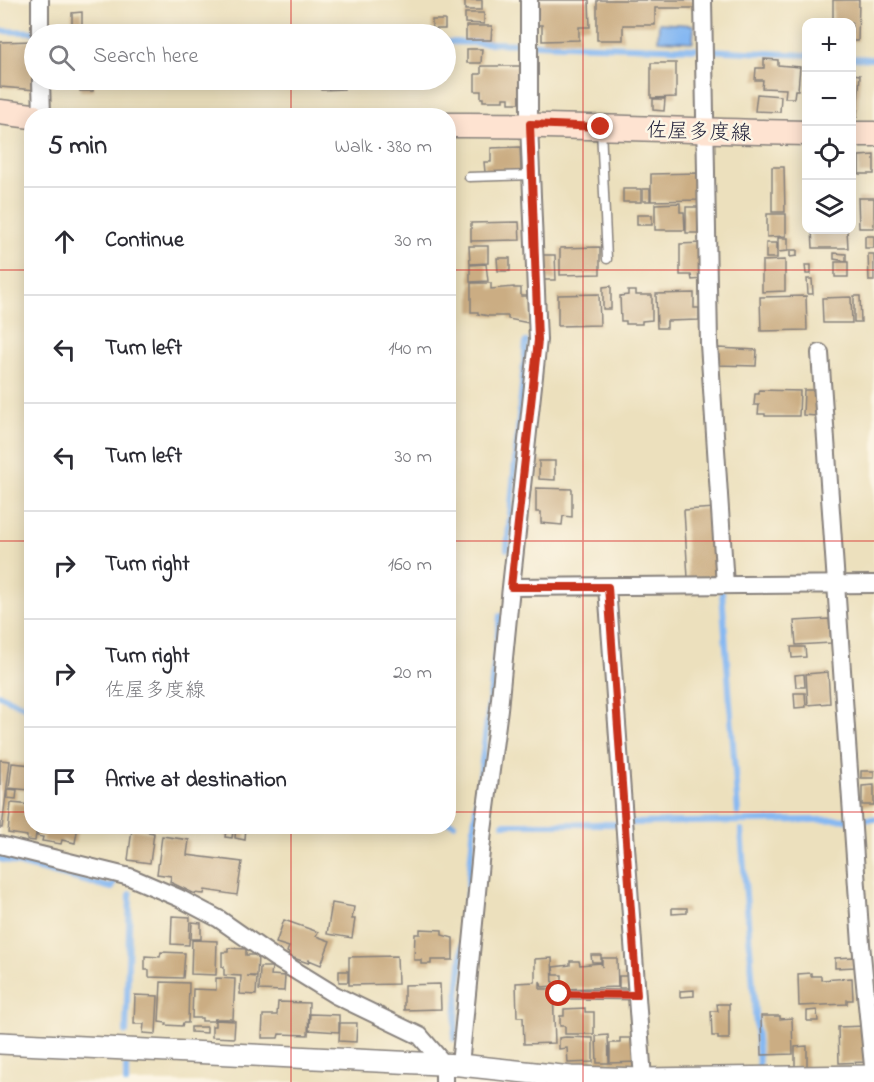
<!DOCTYPE html>
<html lang="en">
<head>
<meta charset="utf-8">
<style>
	body { margin:0; font-family:"Indie Flower","Klee One",sans-serif; background:#f2f2f3; color:#2b2b33 }
	.controls { position:absolute; right:18px; top:18px; display:grid; overflow:hidden; border-radius:12px; box-shadow:0 3px 15px #0003 }
	.controls button { width:54px; height:54px; display:grid; place-items:center; padding:0; border:0; border-bottom:2px solid #e1e1e2; background:#fff; color:#2b2b33; font:30px sans-serif }
	.stop { position:absolute; width:18px; height:18px; margin:-14px; border:4px solid #c8321e; border-radius:50%; background:#fff }
	.stop.end { background:#c8321e; border-color:#fff; box-shadow:0 2px 6px #0008 }
	.list { margin:0; padding:0; list-style:none }
	h2 { display:flex; justify-content:space-between; align-items:center; height:78px; margin:0; padding:0 24px; font-size:26px }
	h2 small { font-size:20px; font-weight:400; color:#7c7c81 }
	.list li { display:grid; grid-template-columns:39px 1fr auto; gap:18px; align-items:center; box-sizing:border-box; height:108px; padding:0 24px; border-top:2px solid #e1e1e2 }
	.list b { display:block; font-size:22px; white-space:nowrap }
	.list p { margin:0; font-size:20px; white-space:nowrap; color:#7c7c81 }
	.list em { font-size:20px; font-style:normal; color:#7c7c81 }
	.icon { flex:none; width:33px; height:33px; fill:none; stroke:currentColor; stroke-width:2; stroke-linecap:round; stroke-linejoin:round }
	.map { position:relative; flex:none; width:874px; height:1082px; overflow:hidden }
	.search { position:absolute; background:#fff; box-shadow:0 3px 15px #0003; left:24px; top:24px; width:432px; height:66px; display:flex; align-items:center; gap:15px; box-sizing:border-box; padding:0 21px; border-radius:33px; color:#7c7c81; font-size:22px }
	.panel { position:absolute; background:#fff; box-shadow:0 3px 15px #0003; left:24px; top:108px; width:432px; height:726px; border-radius:24px }
	.map>svg:first-child { display:block }
</style>
</head>
<body>
<div class="map">
<svg width="874" height="1082" viewBox="0 0 874 1082">
	<rect width="100%" height="100%" fill="#fcf5e5"/>
	<filter id="ink" filterUnits="userSpaceOnUse"><feTurbulence type="fractalNoise" baseFrequency=".0167" numOctaves="2"/><feDisplacementMap in="SourceGraphic" scale="12" xChannelSelector="R" yChannelSelector="G"/><feConvolveMatrix kernelMatrix="1 2 1 2 8 2 1 2 1" color-interpolation-filters="sRGB"/></filter>
	<filter id="wash" filterUnits="userSpaceOnUse"><feTurbulence type="fractalNoise" baseFrequency=".008" numOctaves="4" result="noise"/><feDisplacementMap in="SourceGraphic" scale="24" xChannelSelector="R" yChannelSelector="G"/><feGaussianBlur stdDeviation="1.35" result="paint"/><feColorMatrix in="noise" values="0 0 0 0 0 0 0 0 0 0 0 0 0 0 0 0 0 1.4 0 .05"/><feComposite in="paint" operator="in"/></filter>
	<g filter="url(#wash)">
		<rect width="100%" height="100%" fill="#ece0bd"/>
		<path fill="#85b8f2" stroke="#546d96" stroke-width="1.5" d="M659 23 694 25 693 42 658 40Z"/>
		<g fill="none" stroke-linecap="round" stroke-linejoin="round">
			<path stroke="#85b8f2" stroke-width="6" d="M47 29 106 34
				M0 31 35 32
				M446 42 525 44
				M535 44 695 49
				M708 50 806 55
				M852 58 874 59
				M507 549 526 342
				M722 592 738 813
				M0 695 32 710
				M448 822 454 824
				M630 823 874 819
				M503 824H619
				M741 830 759 1065
				M0 859 112 888 114 883
				M126 1032 130 894
				M454 1039 473 834 500 616
				M126 1082V1067"/>
		</g>
		<g id="blocks">
			<path fill="#cbad83" d="M465 0H482V10H465Z
				M538 0H589L590 27H579V40L542 41V25H538Z
				M597 0H694V8H655V25H623V40H597Z
				M833 0H859L858 41H852V22H833Z
				M82 12V28H72V13Z
				M465 13H484V24L465 23Z
				M432 20H445V29H432Z
				M466 26H492L491 40H466Z
				M34 41 36 90 0 87V42Z
				M467 49H482L481 63H467Z
				M764 59 778 60V65L800 67 798 90H795L794 98H785L786 89 762 88 763 80H755L756 68H764Z
				M651 63H676V97L651 98Z
				M481 66H525L524 103H509V98H503V101H483V98H481V91H475V74H481Z
				M852 74 860 75 857 117 852 116Z
				M80 80 93 81V91H80Z
				M320 80H344V89L321 90Z
				M757 94 781 96 780 112 755 111Z
				M653 99H665L664 111 653 110Z
				M520 147 521 172H485L484 162H491V148Z
				M874 155V174H859V156Z
				M772 167H784L785 212H772Z
				M700 173 701 200 651 201V174Z
				M623 189H641V202H623Z
				M643 189H650V201H643Z
				M858 198H874V228H859Z
				M680 203V212H684L685 230H655V204Z
				M686 207H703L704 233H686Z
				M767 214H786V236L767 237Z
				M637 215H652V225H637Z
				M519 222 520 240 471 241V223Z
				M812 230H847L848 248H813Z
				M865 236H874V248H865Z
				M778 238H788V251L778 252Z
				M701 243 702 279 692 280 691 275H680V244Z
				M766 243H777V258H766Z
				M469 246H488V263L470 264Z
				M600 247V274L560 275V248Z
				M790 250H797V256L790 257Z
				M834 253 846 254V261L834 259Z
				M868 254H874V281H869Z
				M539 255H555L556 280H540Z
				M497 258H510V271H498Z
				M785 260V291L762 292V261Z
				M835 262H848V277H835Z
				M486 264 488 281 470 282V265Z
				M805 265H811V274H806Z
				M807 279H812L813 294H808Z
				M471 283H491V289L514 287V288H521V296H528L529 323 508 319V316H489L478 314V312H471Z
				M611 286V309H603V287Z
				M628 291H636V295H652V320L642 321V324H626V321H621L620 296 628 295Z
				M694 293V308H699V320L667 321V328H657L656 294Z
				M599 294 600 325 558 326V295Z
				M806 296 807 330 761 331 760 297Z
				M854 296H860L861 322H854Z
				M851 297 852 323H823L822 298Z
				M718 348 757 350 756 366 717 365Z
				M759 390 800 391 799 416H765V414H758L759 405H754L755 394H759Z
				M804 390H818L817 416 803 415Z
				M539 461H555V480L539 479Z
				M536 488 572 489V517L563 516 562 525 541 523V512H536Z
				M716 508 720 576 688 578 684 510Z
				M829 619 831 643 796 645 794 621Z
				M791 647H805L806 657 792 658Z
				M828 672 830 703 808 705 806 674Z
				M804 674 805 687H796L795 675Z
				M794 693H805L806 707 795 708Z
				M0 760 10 761 2 828H0Z
				M12 763 32 765 29 790 9 788Z
				M861 771H874V778H861Z
				M874 785V805H862V786Z
				M7 789 17 790 16 799 7 798Z
				M11 803 32 805V826H37L35 841 27 840V836L8 833Z
				M39 826H78L75 843 62 840 61 844 42 841 43 837 37 836Z
				M182 826H197V830Z
				M236 826H246L245 840 235 838Z
				M132 829 154 833 150 863 128 860Z
				M226 830 233 831 232 838 225 837Z
				M162 836 189 840 187 855 242 862 237 895 205 890 204 894 193 893 170 882 171 876 157 874Z
				M332 903 354 907 352 919H355L352 938 327 934Z
				M672 908H687V913L672 914Z
				M172 916 190 917 189 945 171 944Z
				M284 920 318 932 316 936 330 941 321 965 309 960 308 963 288 956 289 953 287 952 289 947 276 943Z
				M192 922 201 923V939H191Z
				M420 929 442 930V935L453 938V960H431V964H421V960H414L415 934H420Z
				M192 940 217 941 216 975 191 974Z
				M228 948 246 949V955H258L257 976H247L257 977 256 995 240 994 241 976 224 975V967H222V952H228Z
				M161 952 185 953 183 978 149 977V970H145V956L160 957Z
				M591 955H601V962H592Z
				M397 956 398 984 349 985V957Z
				M854 957 855 967 835 968V958Z
				M552 958 553 986 542 987 540 981V989H553L555 1043 524 1044 523 1017H517L516 983 535 982V959Z
				M602 958H617L618 987 562 989V975H554L553 967 570 965V961H579L580 965 601 963 602 967Z
				M260 967H272L271 975 285 976 284 991 259 990Z
				M339 971H348V982H339Z
				M811 973V976H821V980L852 978 853 1000H847V1004L799 1006 798 974Z
				M619 976H631V988H619Z
				M216 978 235 979 233 1019H214V1021H202V1018H192L193 989 216 990Z
				M161 982 189 983 188 1023H183L182 1026 166 1025 167 1023 159 1022Z
				M440 984 441 1009 404 1010V985Z
				M694 990V996L680 997V991Z
				M135 995 158 996 156 1034 143 1033 144 1024H134Z
				M278 1002 309 1003 308 1035 279 1034 278 1038H262L263 1015H277Z
				M717 1004H729V1039H718V1036H712L711 1011H718Z
				M585 1008V1012H594V1034H565V1026H560V1016H564V1009Z
				M817 1010 818 1021H807V1011Z
				M310 1014 339 1015V1032L309 1030Z
				M761 1016H780V1019L792 1018 793 1054 762 1055Z
				M215 1020 235 1021 234 1038 212 1037V1026H215Z
				M340 1023H357L356 1042 339 1041Z
				M866 1026 867 1062 839 1063 838 1027Z
				M191 1027H207V1033L191 1032Z
				M608 1035 609 1063H597L596 1036Z
				M566 1037 593 1038V1062L568 1063 567 1048 559 1049V1038Z
				M620 1038H633L637 1062 610 1063V1043H620Z
				M807 1046V1068H795V1047Z"/>
		</g>
	</g>
	<g filter="url(#ink)">
		<use href="#blocks" fill-opacity="0" stroke="#87817c" stroke-width="1.5"/>
		<g fill="none" stroke-linecap="round" stroke-linejoin="round">
			<g stroke="#87817c" stroke-width="11">
				<path id="service" d="M601 128 607 259
					M469 177 532 175
					M559 994 637 995"/>
			</g>
			<g stroke="#87817c" stroke-width="20">
				<path id="minor" d="M40 0V34
					M529 0V124L538 340 511 587 874 584
					M703 0 709 344 725 585
					M41 80 42 116
					M820 353 861 944 874 1076
					M607 587 643 1079
					M0 845 130 877 179 898 219 919 275 958 335 995 420 1036 444 1064V1082
					M460 1065 483 831 499 709 511 587"/>
			</g>
			<g stroke="#87817c" stroke-width="24">
				<path id="tertiary" d="M0 1043 460 1065 571 1077 643 1079 874 1076"/>
			</g>
			<g stroke="#87817c" stroke-width="27">
				<path id="secondary" d="M0 112 32 116
					M448 125C568 124 687 131 806 133
					M852 134H874"/>
			</g>
			<use href="#service" stroke="#fff" stroke-width="8"/>
			<use href="#minor" stroke="#fff" stroke-width="16"/>
			<use href="#tertiary" stroke="#fff" stroke-width="21"/>
			<use href="#secondary" stroke="#fee3d1" stroke-width="24"/>
		</g>
	</g>
	<g fill="none" stroke-linecap="round" stroke-linejoin="round" filter="url(#ink)">
		<path stroke="#c8321e" stroke-width="8" d="M559 994 637 995 608 587H511L538 340 530 124 601 127"/>
	</g>
	<path fill="none" stroke="#d62828" stroke-width="1.5" stroke-opacity="0.55" d="M291 0V34M583 0V1082M291 80V116M0 270H32M448 270H874M0 541H32M448 541H874M0 812H32M448 812H874M291 826V1082"/>
	<g text-anchor="middle" stroke-width="5" stroke-linejoin="round" paint-order="stroke">
		<g font-size="21" fill="#22223b" stroke="#fcf5e5">
			<text transform="translate(699 131) rotate(2)" y="7">佐屋多度線</text>
		</g>
	</g>
</svg>
<div class="controls">
<button>+</button>
<button>−</button>
<button><svg class="icon" aria-label="locate" viewBox="0 0 24 24"><circle cx="12" cy="12" r="6"/><path d="M12 2v4M12 18v4M2 12h4M18 12h4"/></svg></button>
<button><svg class="icon" aria-label="layers" viewBox="0 0 24 24"><path d="M12 4l9 5-9 5-9-5zM3 14l9 5 9-5"/></svg></button>
</div>
<div class="stop" style="left:559px;top:994px"></div>
<div class="stop end" style="left:601px;top:127px"></div>
<div class="search"><svg class="icon" aria-label="search" viewBox="0 0 24 24"><circle cx="10" cy="10" r="6"/><path d="M15 15l6 6"/></svg>Search here</div>
<section class="panel">
<h2>5 min<small>Walk · 380 m</small></h2>
<ul class="list">
<li><svg class="icon" aria-label="ahead" viewBox="0 0 24 24"><path d="M12 20V5M6 11l6-6 6 6"/></svg><div><b>Continue</b></div><em>30 m</em></li>
<li><svg class="icon" aria-label="left" viewBox="0 0 24 24"><path d="M17 20v-9H6M10 6l-5 5 5 5"/></svg><div><b>Turn left</b></div><em>140 m</em></li>
<li><svg class="icon" aria-label="left" viewBox="0 0 24 24"><path d="M17 20v-9H6M10 6l-5 5 5 5"/></svg><div><b>Turn left</b></div><em>30 m</em></li>
<li><svg class="icon" aria-label="right" viewBox="0 0 24 24"><path d="M7 20v-9h11M14 6l5 5-5 5"/></svg><div><b>Turn right</b></div><em>160 m</em></li>
<li><svg class="icon" aria-label="right" viewBox="0 0 24 24"><path d="M7 20v-9h11M14 6l5 5-5 5"/></svg><div><b>Turn right</b><p>佐屋多度線</p></div><em>20 m</em></li>
<li><svg class="icon" aria-label="arrive" viewBox="0 0 24 24"><path d="M6 21V4h12l-3 4 3 4H6"/></svg><div><b>Arrive at destination</b></div></li>
</ul>
</section>
</div>
</body>
</html>
